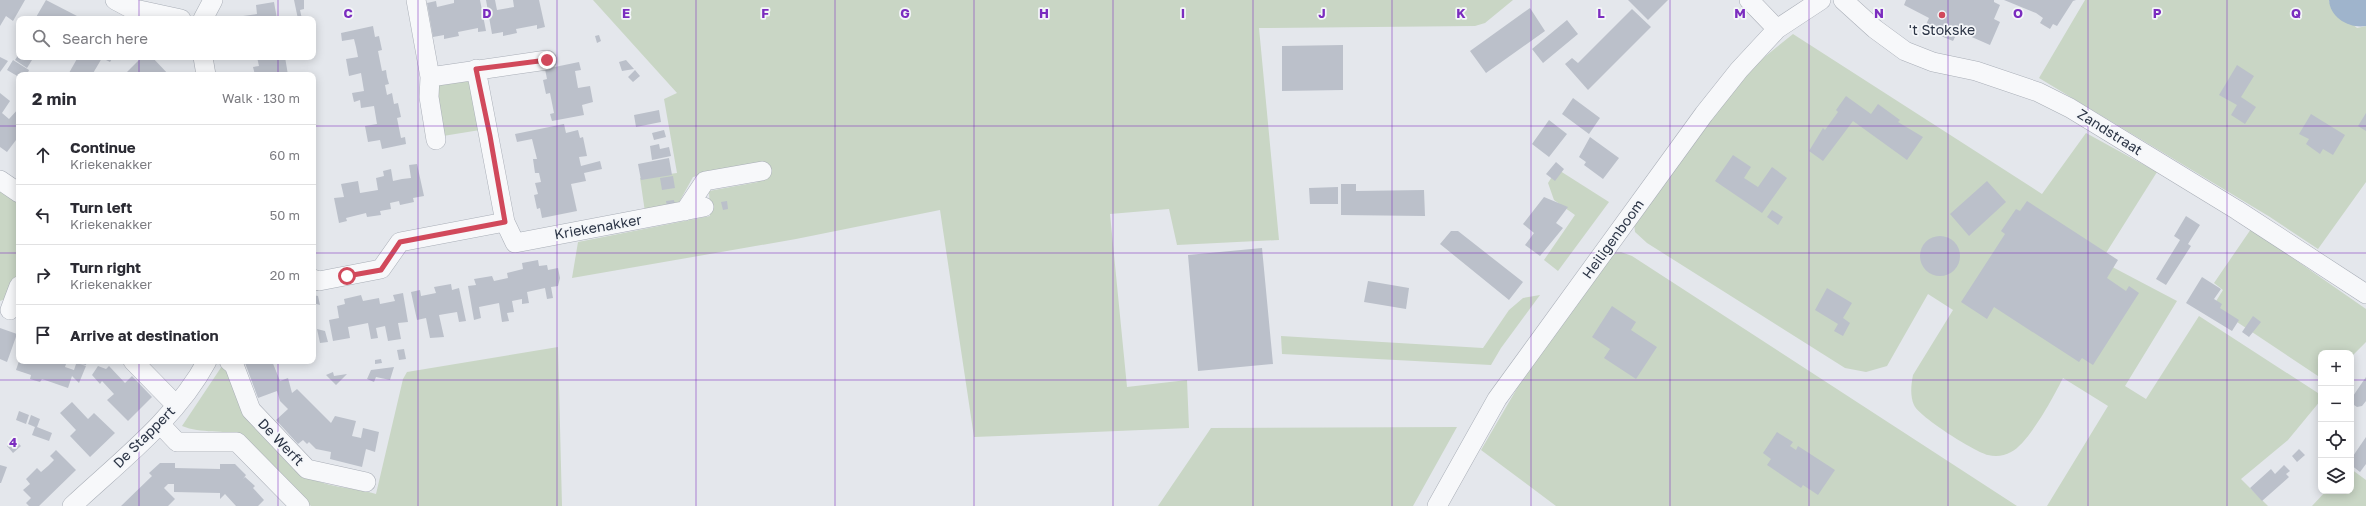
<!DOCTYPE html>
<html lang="en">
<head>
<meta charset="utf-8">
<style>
	body { margin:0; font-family:"Golos Text",sans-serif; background:#f7f7f7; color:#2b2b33 }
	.controls { position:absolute; right:12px; bottom:12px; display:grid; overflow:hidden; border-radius:8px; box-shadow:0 2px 10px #0003 }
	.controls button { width:36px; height:36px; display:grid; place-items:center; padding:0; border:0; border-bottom:1px solid #e1e1e2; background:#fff; color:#2b2b33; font:20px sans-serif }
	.stop { position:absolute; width:12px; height:12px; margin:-9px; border:3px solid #d1495b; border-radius:50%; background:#fff }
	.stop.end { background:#d1495b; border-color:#fff; box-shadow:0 1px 4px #0008 }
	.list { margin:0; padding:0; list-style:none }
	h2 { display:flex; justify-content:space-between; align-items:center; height:52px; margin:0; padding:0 16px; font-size:17px }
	h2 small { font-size:13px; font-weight:400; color:#7c7c81 }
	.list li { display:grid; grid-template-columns:26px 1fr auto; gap:12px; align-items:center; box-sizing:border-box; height:60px; padding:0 16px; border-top:1px solid #e1e1e2 }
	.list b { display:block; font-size:15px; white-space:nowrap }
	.list p { margin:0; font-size:13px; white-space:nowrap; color:#7c7c81 }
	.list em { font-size:13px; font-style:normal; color:#7c7c81 }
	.icon { flex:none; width:22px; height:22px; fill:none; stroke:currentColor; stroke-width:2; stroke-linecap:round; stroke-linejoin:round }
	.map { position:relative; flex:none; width:2366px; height:506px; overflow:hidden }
	.search { position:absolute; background:#fff; box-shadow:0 2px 10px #0003; left:16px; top:16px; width:300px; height:44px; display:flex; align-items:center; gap:10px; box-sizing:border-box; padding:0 14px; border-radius:8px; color:#7c7c81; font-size:15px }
	.panel { position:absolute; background:#fff; box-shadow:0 2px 10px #0003; left:16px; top:72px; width:300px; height:292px; border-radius:8px }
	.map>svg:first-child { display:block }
</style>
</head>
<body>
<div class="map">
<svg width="2366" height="506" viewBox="0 0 2366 506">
	<rect width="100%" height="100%" fill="#e4e7ec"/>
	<path fill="#c9d6c5" d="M593 0H1513L1485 23 1475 26 1259 28 1279 240 1177 245 1169 209 1110 214 1127 387 1187 380 1189 428 974 437 940 210 796 239 572 278 578 242 710 216 709 191 758 182 746 165 693 177 677 206 645 212 640 178 677 173 664 99 677 93Z
		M2085 0H2329V2L2357 28 2366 26V182L2318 249 2270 217 2039 78Z
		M1793 34 2042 194 2086 133 2157 172 2101 261 2177 301 2125 386 2146 399 2199 316 2321 395V400L2288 440 2241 479 2268 506H2047L2108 406 2063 378C2054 396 2029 443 2011 452 2004 456 1996 457 1988 455 1975 452 1919 417 1914 405 1910 396 1911 385 1913 375L1953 310 1928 294 1887 366 1866 372 1845 368 1647 243 1635 232 1634 224 1741 76Z
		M463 77 471 83 480 130 443 136 435 95 439 83Z
		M1557 169 1609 202 1558 271 1544 260 1575 215 1554 200 1548 183Z
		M0 186 19 199V269L8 298 0 301Z
		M2251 229 2366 309V342L2351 357V353H2321V378L2213 306 2223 290 2214 283Z
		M1610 252H1621L1632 256 2017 506H1556L1481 450 1526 373Z
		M1540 295 1501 348 1491 365 1282 354 1281 336 1483 348 1509 310 1523 298Z
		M558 347 562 506H311L244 436C224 429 201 434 182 426L222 366 227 365 304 474C324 488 353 487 376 494L403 379 407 372Z
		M1457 427 1413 506H1158L1211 428Z
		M2351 469 2366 480V506H2312L2326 491H2351Z"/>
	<path fill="#9fb4cc" d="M2329 0H2366V26C2350 29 2330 18 2329 0Z"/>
	<path fill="#bbc0ca" d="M0 0H25L13 21 6 16 0 26Z
		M46 0 77 16 75 19H35Z
		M294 0H304V9L300 10 302 19H298Z
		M454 0H480L486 31 478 32V28L458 32 459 36 444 39V35L433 37 427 3 436 1 437 7 454 3Z
		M486 0H495L497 10 514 7 513 0H539L545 27 537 29V25L516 29 517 33 503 36V32L492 34Z
		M1628 0H1668L1648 20Z
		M1906 0H1994V2L2000 5 1994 19 2000 22 1990 45 1958 31 1953 41 1924 29 1929 18 1904 5Z
		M2004 0H2076L2073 1 2057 26 2053 24 2050 29 2040 23 2043 18 2036 13Z
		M274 2 277 19H244L243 16 257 14 256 5Z
		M1530 8 1545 31 1486 73 1470 51Z
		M1632 9 1651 27 1588 90 1565 64 1572 58 1578 63Z
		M1567 20 1578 34 1543 63 1532 49Z
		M373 26 375 37 379 36 382 50 378 51 382 71 386 70 387 77 389 84 385 85 387 95 392 93 394 104 398 103 401 117 397 118 401 138 405 137 406 144 382 149 380 140 368 142 365 126 377 124 374 106 361 108 360 100 354 102 352 93 364 91 361 73 349 76 346 59 358 57 356 47 354 39 342 41 341 33Z
		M599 35 601 41 597 43 595 36Z
		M1343 45V90L1282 91V46Z
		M19 54V57H28L32 60 27 68 15 60Z
		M0 57 8 61 0 72Z
		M78 57 83 60 84 57H113L110 62 102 58 92 75H72L69 73Z
		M142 57H152L169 75H128L126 73Z
		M257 57H285L288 75H255L253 67 259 66Z
		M13 60 29 70 27 75H19V77L7 70Z
		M626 60 634 69 622 71 619 62Z
		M579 62 581 70 575 71 578 88 590 86 593 102 582 105 584 115 552 121 550 114 554 113 550 93 546 94 543 80 547 79 545 69Z
		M2237 65 2254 76 2241 97 2256 107 2245 124 2231 115 2237 105 2219 95Z
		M635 70 640 76 633 82 628 77Z
		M0 93 10 101 2 113 9 119 19 108V136L7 152 0 147Z
		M1846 96 1871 114 1878 104 1900 120 1898 122 1923 137 1907 160 1853 121 1823 161 1809 151 1823 128 1825 130 1838 112 1836 110Z
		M1573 98 1600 118 1589 134 1562 114Z
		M659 110 661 122 636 127 634 115Z
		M2366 113V131L2358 126Z
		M2311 114 2345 135 2333 155 2323 149 2320 154 2306 144 2309 139 2299 134Z
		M1549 120 1567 134 1549 157 1532 144Z
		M564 124 566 133 578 130 580 138 583 137 587 156 579 157 581 166 600 161 602 169 584 173 586 181 571 184 577 211 542 218 540 208 537 209 534 195 538 194 535 183 541 182 539 173H535L533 159H537L532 139 517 142 515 134Z
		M664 130 666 137 654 140 652 133Z
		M1590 137 1619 158 1603 179 1584 165 1586 162 1579 157Z
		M659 144 660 149 669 147 671 156 652 160 650 146Z
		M1733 155 1751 167 1744 178 1758 187 1772 167 1787 178 1762 213 1715 181Z
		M669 158 672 175 641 180 638 164Z
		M1556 162 1564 169 1555 181 1546 174Z
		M417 164 424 196 413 198 414 202 400 205 399 201 390 203 391 209 380 211 381 215 367 217 366 213 346 218 347 221 339 223 334 198 344 197 341 184 358 181 360 193 378 190 376 178 384 176 383 171 391 169 393 181 402 179 411 178 409 165Z
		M673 176 675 188 662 190 660 178Z
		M1987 181 2006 202 1969 236 1950 214Z
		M1341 184H1356V191L1424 190 1425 216 1341 215Z
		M1338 187V204H1310L1309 188Z
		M1544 197 1568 207 1556 223 1563 228 1540 256 1525 245 1534 233 1523 224Z
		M674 200 675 206 667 207 666 201Z
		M727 201 728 209 723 210 721 202Z
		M2027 201 2118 260 2107 278 2126 291 2129 286 2139 293 2093 365 2082 358 2079 362 1994 307 1987 319 1961 302 2005 234 2001 231 2016 209 2020 211Z
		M1772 210 1783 217 1778 225 1767 217Z
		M2186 216 2200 225 2188 244 2191 246 2166 285 2156 279 2180 240 2174 236Z
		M1451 231H1458L1523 282 1509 300 1440 244Z
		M1920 256a20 20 0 1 1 40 0a20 20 0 1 1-40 0Z
		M1262 248 1273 364 1198 371 1188 255Z
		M538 260 539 266 547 265 548 270 558 268 560 278 558 286 551 287 553 298 547 299 545 288 527 292 529 303 522 304V299L512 301 514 312 507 313 509 321 502 322 499 303 479 307 481 318 474 320 468 286 476 285 474 279 492 276 494 281 508 278 507 273 523 269 522 263Z
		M2202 277 2221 289 2214 299 2222 304 2220 308 2239 320 2232 331 2186 303Z
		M1368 281 1409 288 1406 309 1364 302Z
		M451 284 452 290 459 288 466 321 459 322 457 312 439 315 444 337 430 338 426 318 417 320 411 292 420 290 421 296 436 293 434 287Z
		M1827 288 1852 303 1843 318 1850 323 1843 336 1834 331 1838 324 1815 310Z
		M403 293 408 322 398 323 401 339 388 341 385 326 376 328 378 338 371 339 368 323 348 327 350 338 333 341 329 320 339 318 337 306 345 304 344 299 361 295 363 301 379 298 380 304 395 301 393 295Z
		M313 295 318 296 320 305 313 303Z
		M1612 306 1636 322 1631 330 1657 347 1636 379 1604 358 1610 349 1592 337Z
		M2253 316 2261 322 2249 337 2242 332Z
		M0 328 17 334 7 362 0 359Z
		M317 329 325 331 328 342 320 343Z
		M404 349 406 359 399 360 397 350Z
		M381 359 382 363 375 364V360Z
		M19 361H67L65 367 74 370 77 361H87L86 365 80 364 86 366 79 383 72 376 68 388 42 379 40 382 30 379 31 375 16 370Z
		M250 361H272L280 381 288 378 292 393 297 389 331 423 335 416 356 421 352 436 361 438 363 428 379 432 375 452 366 449 362 467 330 459 331 452 316 449 309 442 307 444 303 440 298 444 276 420 288 409 280 401 277 391 258 398 245 363Z
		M98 366 106 369 109 366 125 383 132 376 152 397 128 421 107 400 114 394 102 381 100 384 92 375Z
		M394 367 390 380 376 377 374 382 367 379 371 370Z
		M333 372 334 376 347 374 336 385 326 375Z
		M2366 377V401L2362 406 2357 407 2351 403V399Z
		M72 402 88 419 94 413 115 433 90 457 70 436 76 430 60 413Z
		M19 411 29 415 26 424 16 420Z
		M31 415 40 419 37 427 52 433 49 441 32 435 35 427 28 424Z
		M1777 432 1793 442 1790 446 1796 450 1798 446 1835 470 1818 495 1803 485 1801 488 1767 465 1771 459 1763 453Z
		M2366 437V464L2360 472 2351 465V459Z
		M14 439 21 446 13 453 7 446Z
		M2299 449 2305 455 2297 462 2292 456Z
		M56 450 76 470 39 506H29L26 503 31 498 23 490 30 484 26 479 37 468 41 472 48 466 54 460 50 456Z
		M160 463H175V468L220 469V464H235L246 475 243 479 245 477 255 486 253 488 264 500 258 506H236L225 494 220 499V493L174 492V484H168L164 488 175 499 168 506H121L152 476 149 473Z
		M0 465 7 467 1 483H0Z
		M2284 465 2290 471 2286 474 2289 477 2262 501 2250 488 2271 469 2275 474Z"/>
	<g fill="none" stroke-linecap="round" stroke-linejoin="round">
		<g stroke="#a9aeb7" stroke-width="20">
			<path id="minor" d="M115 0 130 8 181 19
				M416 0 430 77 429 97 436 140
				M1749 0 1777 29
				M1843 0 1875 29 1905 51 1933 62 1976 71 2038 92 2070 108 2237 210 2366 294
				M203 19 213 0
				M203 57 206 75
				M476 69 505 222
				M430 77 547 60
				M0 180 19 193
				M685 211 705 181 762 171
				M313 279 319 281 381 269 400 242 505 222 515 243 704 207
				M10 310 19 286
				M133 361 176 405
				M229 361 234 365 251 410 307 469 366 482
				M160 424 177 442H237L300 506
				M72 506C119 462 176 419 207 361
				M1437 506 1497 399 1704 114 1739 70 1777 29 1821 0"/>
		</g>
		<use href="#minor" stroke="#f7f8fa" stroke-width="19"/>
	</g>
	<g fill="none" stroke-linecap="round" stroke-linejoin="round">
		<path stroke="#d1495b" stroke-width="5" d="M347 276 381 270 400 242 505 222 490 136 476 69 547 60"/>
	</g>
	<path fill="none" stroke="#7b2cbf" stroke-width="1" stroke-opacity="0.55" d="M139 0V19M278 0V19M418 0V506M557 0V506M696 0V506M835 0V506M974 0V506M1113 0V506M1253 0V506M1392 0V506M1531 0V506M1670 0V506M1809 0V506M1948 0V506M2088 0V506M2227 0V506M139 57V75M278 57V75M0 126H19M313 126H2366M0 253H19M313 253H2366M139 361V506M278 361V506M0 380H2321M2351 380H2366"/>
	<circle fill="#d1495b" stroke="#f4f6f9" stroke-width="1.5" cx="1942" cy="15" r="4"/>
	<g text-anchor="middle" stroke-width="3.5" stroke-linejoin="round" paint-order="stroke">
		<g font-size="14" fill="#2b3445" stroke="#f4f6f9">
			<text x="1942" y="35">'t Stokske</text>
		</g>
		<g font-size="14" fill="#2b3445" stroke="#f4f6f9">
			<text transform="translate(2110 132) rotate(32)" y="5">Zandstraat</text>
			<text transform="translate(598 227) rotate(-10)" y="5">Kriekenakker</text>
			<text transform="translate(1613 239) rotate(-54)" y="5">Heiligenboom</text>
			<text transform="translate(144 437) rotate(-45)" y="5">De Stappert</text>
			<text transform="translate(281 442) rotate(46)" y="5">De Werft</text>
		</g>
	</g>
	<g font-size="13" text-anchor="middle" font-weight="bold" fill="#7b2cbf" stroke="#f4f6f9" stroke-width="3.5" stroke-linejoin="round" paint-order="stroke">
		<text x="348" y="18">C</text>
		<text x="487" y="18">D</text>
		<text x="626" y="18">E</text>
		<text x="765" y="18">F</text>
		<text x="905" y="18">G</text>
		<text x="1044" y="18">H</text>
		<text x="1183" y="18">I</text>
		<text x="1322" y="18">J</text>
		<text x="1461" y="18">K</text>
		<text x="1601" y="18">L</text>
		<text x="1740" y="18">M</text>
		<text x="1879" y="18">N</text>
		<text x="2018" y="18">O</text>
		<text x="2157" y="18">P</text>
		<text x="2296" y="18">Q</text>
		<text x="13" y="447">4</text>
	</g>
</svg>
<div class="controls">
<button>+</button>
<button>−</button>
<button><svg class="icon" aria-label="locate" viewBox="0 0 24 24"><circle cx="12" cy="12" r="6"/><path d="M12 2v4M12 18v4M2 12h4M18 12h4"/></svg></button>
<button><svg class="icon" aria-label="layers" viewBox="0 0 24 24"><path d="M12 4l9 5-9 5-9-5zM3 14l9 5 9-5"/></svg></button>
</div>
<div class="stop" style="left:347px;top:276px"></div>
<div class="stop end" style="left:547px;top:60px"></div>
<div class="search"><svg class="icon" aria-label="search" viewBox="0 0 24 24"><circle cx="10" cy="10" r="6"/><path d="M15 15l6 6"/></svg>Search here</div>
<section class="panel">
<h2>2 min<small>Walk · 130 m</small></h2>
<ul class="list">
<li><svg class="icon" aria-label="ahead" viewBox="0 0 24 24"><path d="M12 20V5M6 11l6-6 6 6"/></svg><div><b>Continue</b><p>Kriekenakker</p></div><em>60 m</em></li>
<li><svg class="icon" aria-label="left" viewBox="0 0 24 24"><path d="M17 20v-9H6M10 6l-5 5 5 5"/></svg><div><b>Turn left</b><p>Kriekenakker</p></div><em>50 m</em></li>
<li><svg class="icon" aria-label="right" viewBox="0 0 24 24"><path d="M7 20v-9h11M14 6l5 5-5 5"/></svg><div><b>Turn right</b><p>Kriekenakker</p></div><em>20 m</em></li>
<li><svg class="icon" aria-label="arrive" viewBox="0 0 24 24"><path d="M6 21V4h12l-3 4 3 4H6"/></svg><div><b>Arrive at destination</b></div></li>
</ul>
</section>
</div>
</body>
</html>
